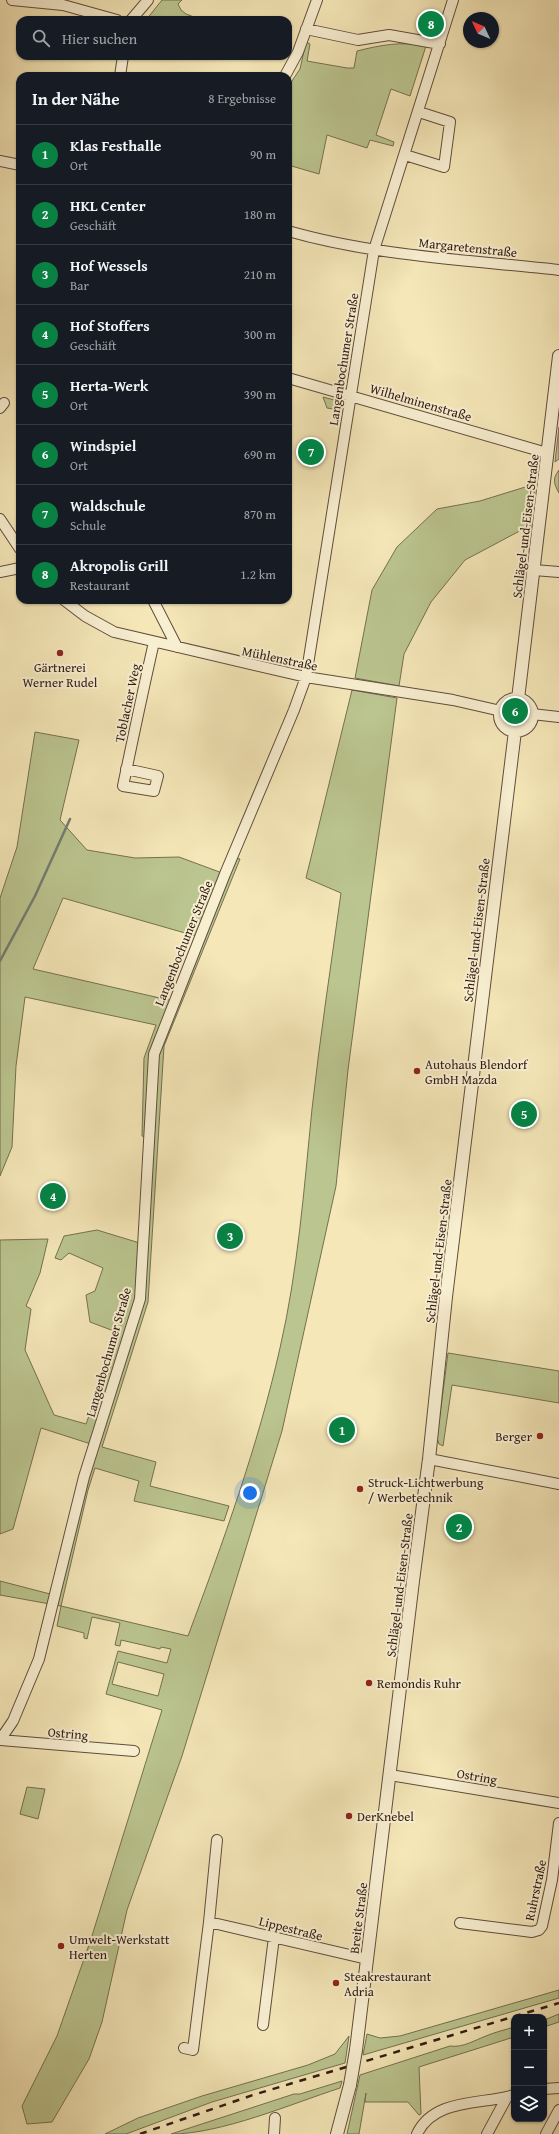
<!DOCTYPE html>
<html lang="de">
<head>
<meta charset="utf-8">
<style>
	body { margin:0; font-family:"Gentium Book Plus",serif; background:#242831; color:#f1f3f6 }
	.controls { position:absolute; right:12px; bottom:12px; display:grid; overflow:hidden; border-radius:8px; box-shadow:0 1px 3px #0004 }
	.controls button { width:36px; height:36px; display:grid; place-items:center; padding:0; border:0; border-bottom:1px solid #363941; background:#171b24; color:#f1f3f6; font:20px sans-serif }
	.compass { position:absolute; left:463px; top:12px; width:36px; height:36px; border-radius:50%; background:#171b24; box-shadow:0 1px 3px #0004; rotate:314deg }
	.you { position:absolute; left:250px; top:1493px; width:14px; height:14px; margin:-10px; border:3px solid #fff; border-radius:50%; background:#1a73e8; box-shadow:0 0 0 6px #1a73e833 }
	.badge { display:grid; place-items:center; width:26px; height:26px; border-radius:50%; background:#0b8043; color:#fff; font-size:13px; font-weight:700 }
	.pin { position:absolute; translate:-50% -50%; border:2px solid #fff; box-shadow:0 1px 4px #0006 }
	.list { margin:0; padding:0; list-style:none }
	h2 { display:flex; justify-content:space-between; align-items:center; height:52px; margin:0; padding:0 16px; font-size:17px }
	h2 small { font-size:13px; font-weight:400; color:#9ea1a6 }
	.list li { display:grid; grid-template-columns:26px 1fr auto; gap:12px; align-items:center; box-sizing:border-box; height:60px; padding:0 16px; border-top:1px solid #363941 }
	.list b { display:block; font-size:15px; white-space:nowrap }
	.list p { margin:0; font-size:13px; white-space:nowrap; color:#9ea1a6 }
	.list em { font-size:13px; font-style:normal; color:#9ea1a6 }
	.icon { flex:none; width:22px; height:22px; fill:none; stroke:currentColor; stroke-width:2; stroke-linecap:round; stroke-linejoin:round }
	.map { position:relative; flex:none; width:559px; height:2134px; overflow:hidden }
	.search { position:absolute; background:#171b24; box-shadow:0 1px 3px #0004; left:16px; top:16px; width:276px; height:44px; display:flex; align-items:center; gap:10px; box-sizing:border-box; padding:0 14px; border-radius:12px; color:#9ea1a6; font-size:15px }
	.panel { position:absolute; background:#171b24; box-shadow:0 1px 3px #0004; left:16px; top:72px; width:276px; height:532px; border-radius:12px }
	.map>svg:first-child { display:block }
</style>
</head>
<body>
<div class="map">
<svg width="559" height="2134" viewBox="0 0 559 2134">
	<rect width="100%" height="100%" fill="#f5e7b8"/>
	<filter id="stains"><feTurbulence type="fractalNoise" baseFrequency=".005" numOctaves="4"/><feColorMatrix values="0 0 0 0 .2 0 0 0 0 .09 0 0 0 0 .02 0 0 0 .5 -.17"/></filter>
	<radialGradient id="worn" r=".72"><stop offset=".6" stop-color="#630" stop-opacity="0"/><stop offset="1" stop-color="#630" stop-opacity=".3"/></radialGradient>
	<path fill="#bbc58f" stroke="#757050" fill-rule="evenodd" d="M162 0H182L178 4 181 10 186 14 202 20H146Z
		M306 42 310 44 307 61 347 68H354L357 51C381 45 402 41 426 46L410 96 391 89 376 135 394 142 393 146 370 140 367 148 327 135 319 174 288 165V87L300 69Z
		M323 397 342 402 340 411 337 416H334L333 409 327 408Z
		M559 427V459L555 462Z
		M559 470V493C554 484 552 479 559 470Z
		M535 484 531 525 465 560 431 602 404 654 399 686 355 678 372 590 397 547 437 509 480 501Z
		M352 690 397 698 348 1070 336 1186 282 1431 182 1756 127 1910 102 2022 89 2059 52 2122 27 2124 22 2106 57 2036 91 1939 162 1710 106 1694 118 1651 167 1663 171 1649 161 1647 160 1649 121 1640 120 1646 115 1645 120 1623 92 1617 87 1639 84 1638V1633L57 1626 61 1606 0 1595V1581L54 1595 94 1445 41 1428 13 1529 0 1534V1240L48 1239 40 1273 26 1306 31 1309 25 1350 54 1415 86 1424 119 1333 90 1322 86 1295 95 1291 103 1268 69 1253 61 1260 55 1258 64 1236 97 1230 143 1244 150 1138 142 1136 144 1058 156 1025 25 997 16 1066 12 1147 0 1176V898L17 847 35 732 79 740 60 820 87 850 135 858 179 857 225 874 232 857 240 859 164 1046 148 1302 102 1447 156 1462 150 1486 229 1506 224 1521 134 1501 139 1481 95 1468 88 1490 61 1606 188 1636C223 1542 258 1446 280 1348 298 1270 304 1189 312 1109 320 1037 331 965 341 893L306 878ZM63 898 199 937 173 1001 33 969ZM118 1662 164 1674 158 1696 112 1684Z
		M508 715a8 8 0 1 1 16 0a8 8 0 1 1-16 0Z
		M448 1353 559 1371V1403L452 1385 443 1446 439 1444 437 1438Z
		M27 1787 45 1789 38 1819 20 1814Z
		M559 1990V1998L363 2055 367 2034 380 2038 400 2036Z
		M559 2014V2022L544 2027V2020Z
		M514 2027V2037L419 2067 421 2114 419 2115 408 2102H365L366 2093 359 2134H347L360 2075 450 2046C463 2048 475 2040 486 2036 495 2032 505 2030 514 2027Z
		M349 2036 345 2063 212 2102 126 2134H105L138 2118 202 2096 308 2065 335 2054Z
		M342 2081 340 2088C291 2104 221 2134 171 2134L294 2094H300Z"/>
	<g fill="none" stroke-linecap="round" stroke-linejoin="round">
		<path stroke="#727c75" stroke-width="2.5" d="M0 961 35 896 70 819"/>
		<g stroke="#604d3c" stroke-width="12">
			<path id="minor" d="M12 0 63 5 117 20
				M131 20 148 0
				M306 29 358 40 389 35 440 44
				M120 76 123 56
				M285 76 298 52 317 0
				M405 155 444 167 450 122 419 112
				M0 161 20 165
				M288 231C375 256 469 260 559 270
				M288 378 547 453
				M0 408 4 403
				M0 519 20 549
				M534 570 559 572
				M0 572 20 568
				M64 600 85 616 114 632 306 677 453 700 501 711
				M153 600 177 647
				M532 714 559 717
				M126 769 158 776 154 791 123 786C133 738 143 690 154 642
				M429 1459 559 1484
				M0 1740 13 1721 39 1659 84 1477 140 1299 154 1054 225 874 294 710 306 677 374 250 453 0
				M0 1740 134 1751
				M390 1775 559 1803
				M209 1922 367 1959
				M460 1923 532 1932 539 1930 542 1926 552 1880 559 1823
				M263 2025 274 1937
				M184 2048 193 2050 209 1922 217 1840
				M544 2089 559 2088
				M274 2134 275 2118
				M417 2134C434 2098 481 2105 514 2095
				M487 2134 507 2097
				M546 2134 559 2110"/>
		</g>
		<g stroke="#604d3c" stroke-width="14">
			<path id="tertiary" d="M518 699 559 356
				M500 715a16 16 0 1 1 32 0a16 16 0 1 1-32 0Z
				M356 2050 413 1581 429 1459 446 1297 515 731
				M337 2134 350 2085"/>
		</g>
		<use href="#minor" stroke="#f8efd1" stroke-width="10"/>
		<use href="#tertiary" stroke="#f8efd1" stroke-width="12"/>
		<path stroke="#2f1a12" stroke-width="2.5" stroke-dasharray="7 7" stroke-linecap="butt" d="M140 2134 253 2095 559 2003"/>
		<g stroke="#604d3c" stroke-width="14" stroke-linecap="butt">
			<path id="tertiary-bridge" d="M350 2085 356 2050"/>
		</g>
		<use href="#tertiary-bridge" stroke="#f8efd1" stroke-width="12"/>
	</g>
	<g fill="#8f2418" stroke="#f8efd1" stroke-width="1.5">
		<circle cx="60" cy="653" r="4"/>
		<circle cx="417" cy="1071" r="4"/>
		<circle cx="540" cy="1436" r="4"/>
		<circle cx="360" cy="1489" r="4"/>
		<circle cx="369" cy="1683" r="4"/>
		<circle cx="349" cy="1816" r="4"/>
		<circle cx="61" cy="1946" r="4"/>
		<circle cx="336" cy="1983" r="4"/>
	</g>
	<g text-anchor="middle" stroke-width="4" stroke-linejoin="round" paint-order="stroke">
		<g font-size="13" fill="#2f1a12" stroke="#f8efd1">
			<text transform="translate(468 247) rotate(6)" y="5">Margaretenstraße</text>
			<text transform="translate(343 359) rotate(-81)" y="5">Langenbochumer Straße</text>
			<text transform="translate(421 402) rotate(16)" y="5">Wilhelminenstraße</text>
			<text transform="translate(525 526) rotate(-83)" y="5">Schlägel-und-Eisen-Straße</text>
			<text transform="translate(280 658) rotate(12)" y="5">Mühlenstraße</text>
			<text transform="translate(127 703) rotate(-78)" y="5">Toblacher Weg</text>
			<text transform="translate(476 930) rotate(-83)" y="5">Schlägel-und-Eisen-Straße</text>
			<text transform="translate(183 943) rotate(-68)" y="5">Langenbochumer Straße</text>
			<text transform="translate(438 1251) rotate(-83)" y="5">Schlägel-und-Eisen-Straße</text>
			<text transform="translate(108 1352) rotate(-74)" y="5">Langenbochumer Straße</text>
			<text transform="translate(399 1585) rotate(-83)" y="5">Schlägel-und-Eisen-Straße</text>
			<text transform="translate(68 1733) rotate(5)" y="5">Ostring</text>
			<text transform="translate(477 1776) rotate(10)" y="5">Ostring</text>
			<text transform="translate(535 1890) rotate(-78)" y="5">Ruhrstraße</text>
			<text transform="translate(358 1918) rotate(-83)" y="5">Breite Straße</text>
			<text transform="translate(291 1928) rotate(14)" y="5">Lippestraße</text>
		</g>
		<g font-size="13" fill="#2f1a12" stroke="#f8efd1" text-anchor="start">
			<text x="60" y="672" text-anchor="middle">Gärtnerei<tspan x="60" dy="15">Werner Rudel</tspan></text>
			<text x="425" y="1069">Autohaus Blendorf<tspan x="425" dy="15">GmbH Mazda</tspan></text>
			<text x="532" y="1441" text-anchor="end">Berger</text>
			<text x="368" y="1487">Struck-Lichtwerbung<tspan x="368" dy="15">/ Werbetechnik</tspan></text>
			<text x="377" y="1688">Remondis Ruhr</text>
			<text x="357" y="1821">DerKnebel</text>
			<text x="69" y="1944">Umwelt-Werkstatt<tspan x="69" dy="15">Herten</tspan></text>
			<text x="344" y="1981">Steakrestaurant<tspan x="344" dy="15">Adria</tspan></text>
		</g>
	</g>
	<rect width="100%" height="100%" filter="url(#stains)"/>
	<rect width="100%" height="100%" fill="url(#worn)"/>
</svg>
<div class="controls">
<button>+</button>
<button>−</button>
<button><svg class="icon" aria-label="layers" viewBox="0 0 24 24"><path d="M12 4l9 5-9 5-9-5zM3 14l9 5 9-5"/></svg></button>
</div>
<svg class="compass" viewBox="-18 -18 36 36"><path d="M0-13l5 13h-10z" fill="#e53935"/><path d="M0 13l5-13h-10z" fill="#9ea1a6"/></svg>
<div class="you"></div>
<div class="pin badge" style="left:342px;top:1430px">1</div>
<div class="pin badge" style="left:459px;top:1527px">2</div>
<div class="pin badge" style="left:230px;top:1236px">3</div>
<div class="pin badge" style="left:53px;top:1196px">4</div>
<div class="pin badge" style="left:524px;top:1114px">5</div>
<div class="pin badge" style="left:515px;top:711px">6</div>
<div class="pin badge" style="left:311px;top:452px">7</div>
<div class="pin badge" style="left:431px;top:24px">8</div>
<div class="search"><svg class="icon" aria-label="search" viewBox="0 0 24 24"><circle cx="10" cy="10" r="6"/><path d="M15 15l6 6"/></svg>Hier suchen</div>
<section class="panel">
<h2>In der Nähe<small>8 Ergebnisse</small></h2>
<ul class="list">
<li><span class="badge">1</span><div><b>Klas Festhalle</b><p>Ort</p></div><em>90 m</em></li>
<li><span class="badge">2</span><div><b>HKL Center</b><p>Geschäft</p></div><em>180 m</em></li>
<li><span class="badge">3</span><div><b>Hof Wessels</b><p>Bar</p></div><em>210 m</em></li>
<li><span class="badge">4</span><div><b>Hof Stoffers</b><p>Geschäft</p></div><em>300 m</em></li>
<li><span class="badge">5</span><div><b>Herta-Werk</b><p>Ort</p></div><em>390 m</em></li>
<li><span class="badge">6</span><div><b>Windspiel</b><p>Ort</p></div><em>690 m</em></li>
<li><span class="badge">7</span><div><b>Waldschule</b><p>Schule</p></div><em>870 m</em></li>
<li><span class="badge">8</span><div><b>Akropolis Grill</b><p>Restaurant</p></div><em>1.2 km</em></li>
</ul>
</section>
</div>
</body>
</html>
